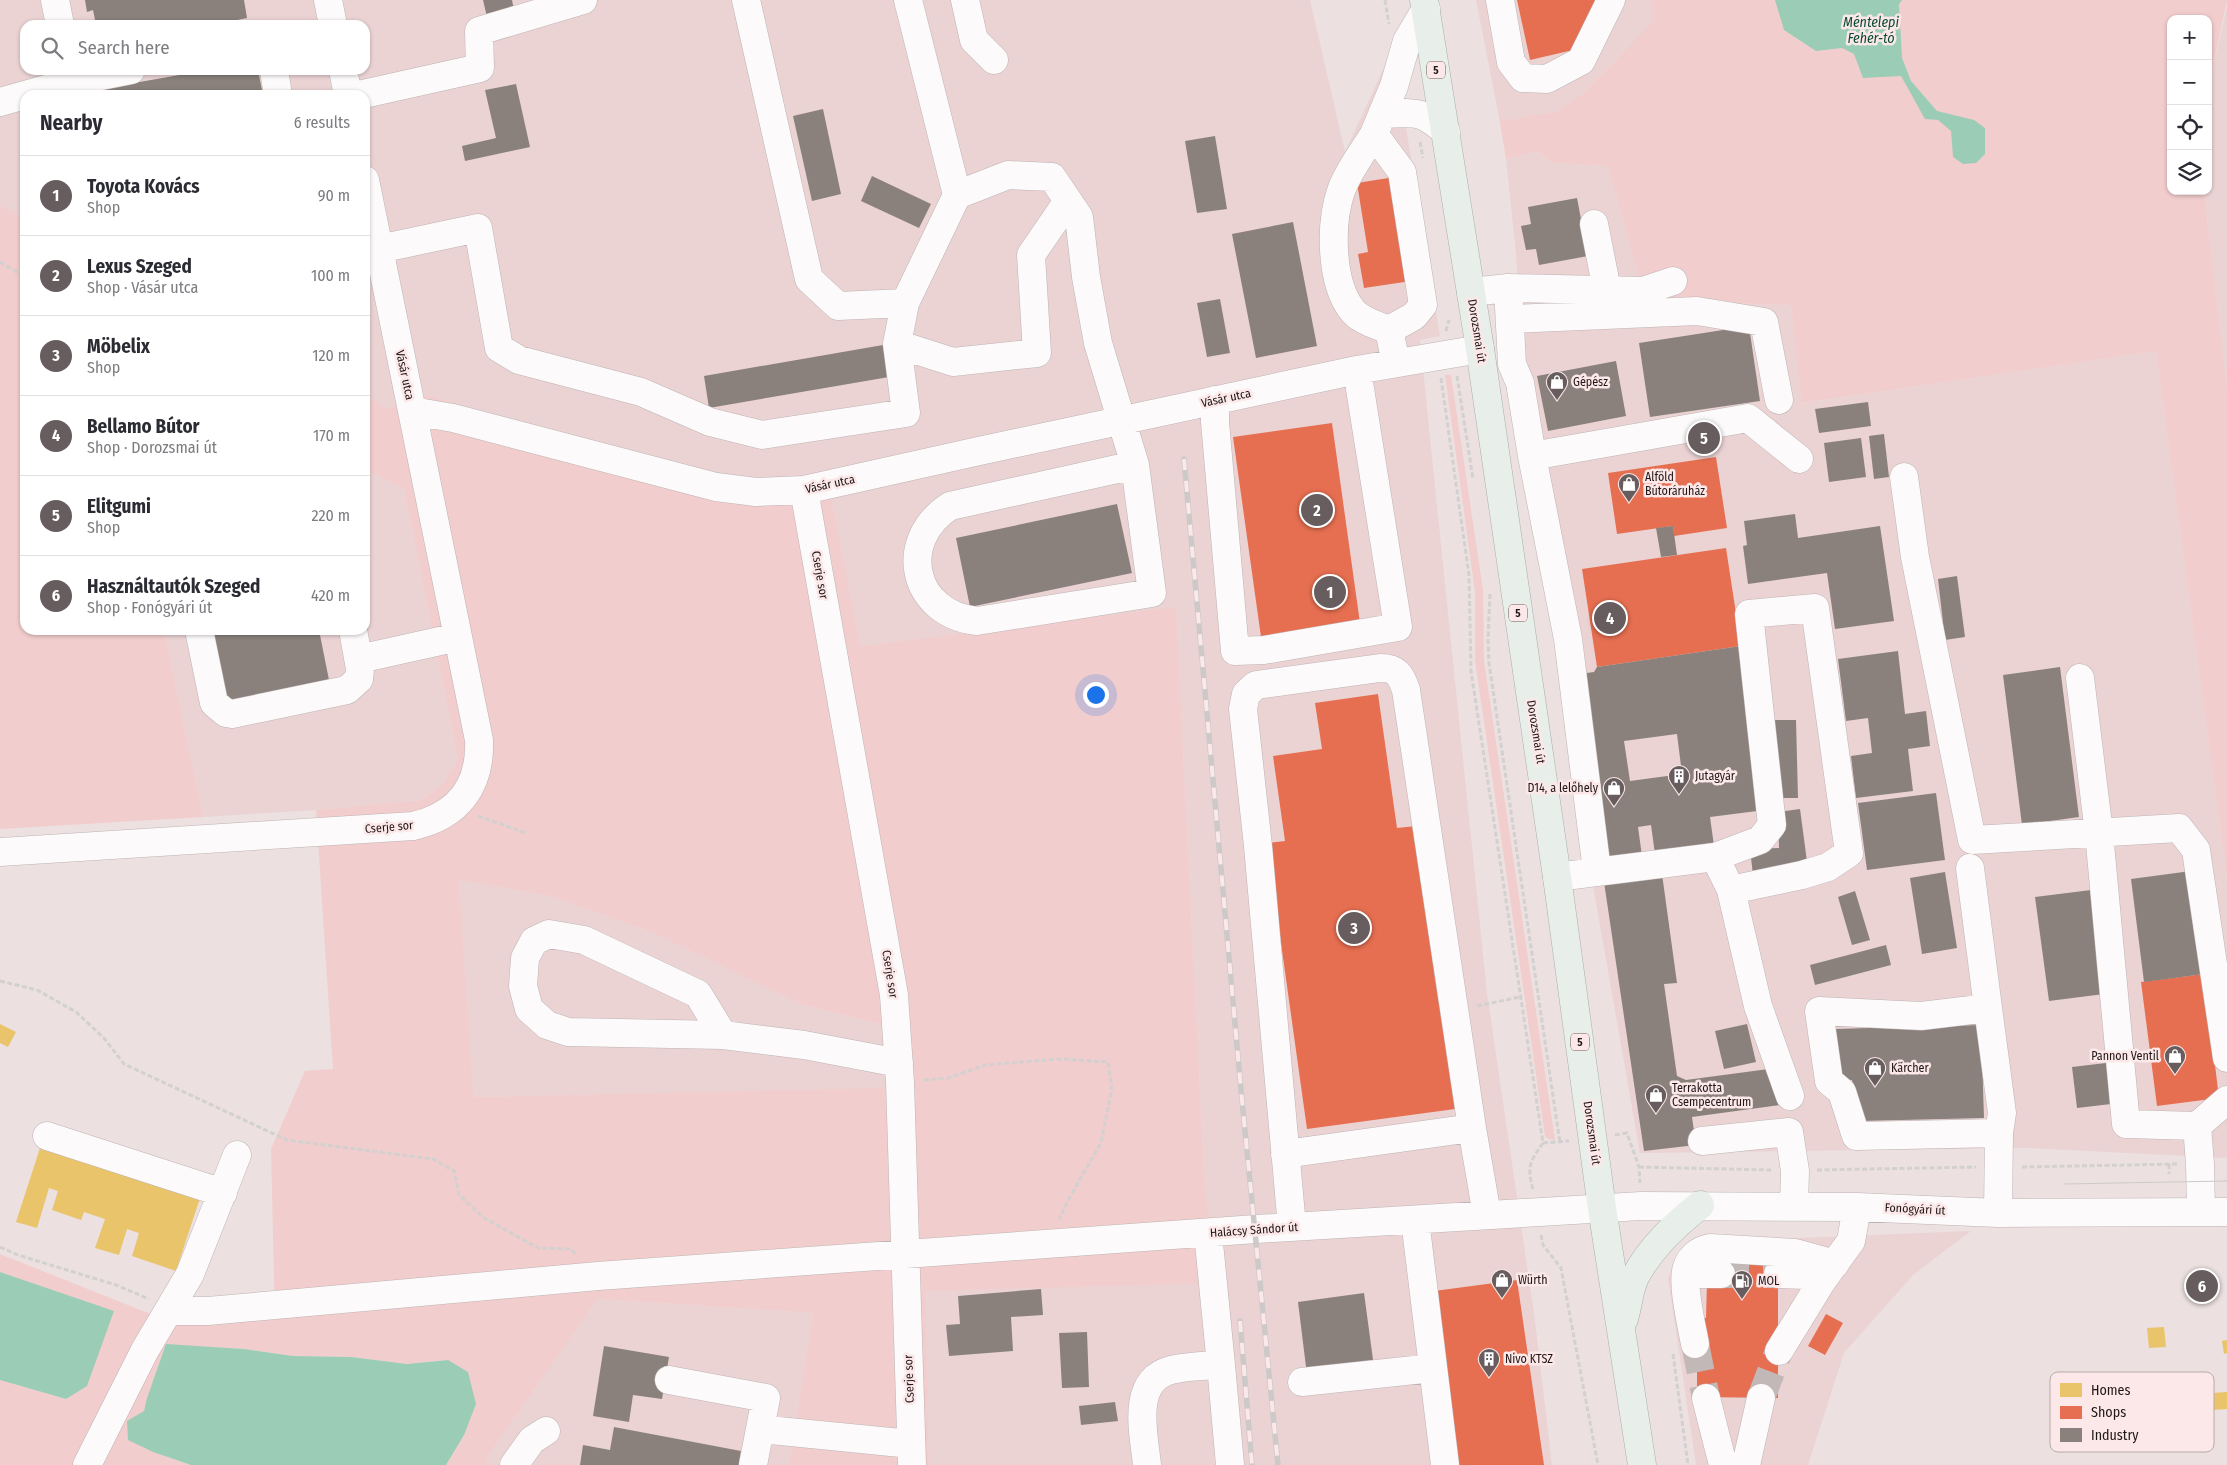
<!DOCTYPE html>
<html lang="en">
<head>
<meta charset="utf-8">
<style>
	body { margin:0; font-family:"Fira Sans Condensed",sans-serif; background:#f2f2f3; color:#2b2b33 }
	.controls { position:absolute; right:15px; top:15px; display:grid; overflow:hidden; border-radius:10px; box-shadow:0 1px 4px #0004 }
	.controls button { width:45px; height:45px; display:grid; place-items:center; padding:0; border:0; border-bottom:1px solid #e1e1e2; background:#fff; color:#2b2b33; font:25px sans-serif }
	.you { position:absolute; left:1095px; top:694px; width:18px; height:18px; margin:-12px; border:4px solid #fff; border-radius:50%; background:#1a73e8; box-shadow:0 0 0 8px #1a73e833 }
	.badge { display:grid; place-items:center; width:32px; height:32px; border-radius:50%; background:#675d5e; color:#fff; font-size:16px; font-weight:700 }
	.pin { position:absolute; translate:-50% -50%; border:2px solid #fff; box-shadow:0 1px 5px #0006 }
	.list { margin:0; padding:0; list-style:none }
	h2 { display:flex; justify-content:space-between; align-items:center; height:65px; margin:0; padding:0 20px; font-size:21px }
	h2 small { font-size:16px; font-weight:400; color:#7c7c81 }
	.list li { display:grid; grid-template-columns:32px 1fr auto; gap:15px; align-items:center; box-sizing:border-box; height:80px; padding:0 20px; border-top:1px solid #e1e1e2 }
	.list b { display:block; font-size:19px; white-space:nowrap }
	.list p { margin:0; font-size:16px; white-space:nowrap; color:#7c7c81 }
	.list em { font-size:16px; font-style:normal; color:#7c7c81 }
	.icon { flex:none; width:28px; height:28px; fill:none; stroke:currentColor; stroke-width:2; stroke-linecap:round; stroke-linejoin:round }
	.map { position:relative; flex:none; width:2227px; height:1465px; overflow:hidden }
	.search { position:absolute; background:#fff; box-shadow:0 1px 4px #0004; left:20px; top:20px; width:350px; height:55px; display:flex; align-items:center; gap:12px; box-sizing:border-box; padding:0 18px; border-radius:15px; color:#7c7c81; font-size:19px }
	.panel { position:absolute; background:#fff; box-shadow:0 1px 4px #0004; left:20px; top:90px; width:350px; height:545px; border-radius:15px }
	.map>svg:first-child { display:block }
</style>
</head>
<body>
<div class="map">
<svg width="2227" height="1465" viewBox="0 0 2227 1465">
	<rect width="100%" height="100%" fill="#ece0e0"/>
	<path fill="#ebd3d4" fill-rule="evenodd" d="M0 0H1310L1345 152 1393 48 1440 336 1420 340 1487 993 1534 1313 1552 1465H929L924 1291 1218 1282 1205 1191 1176 608 859 646 826 473 770 481 665 465 427 395 387 409 365 395V95H25V219L0 205ZM25 25H365V70H25Z
		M1476 0H1652L1654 22 1585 92 1557 111 1508 120 1499 117Z
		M2227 6V389L2204 191H2208V90Z
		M1538 151 1551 163 1608 166 1640 281 1668 301 1791 305 1803 403 2156 351 2227 879V1158L2028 1148 1640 1153 1589 863 1524 371 1516 254 1506 159Z
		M365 470 404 489 458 759 444 783 421 800 316 810 203 817 164 630H365Z
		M459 880 551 896 653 933 803 1005 883 1025 886 1089 472 1097Z
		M1971 1231 1913 1275 1844 1353 1808 1465H1696L1668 1278 1679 1252 1696 1242Z
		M596 1299 813 1313 789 1465H486L488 1456Z"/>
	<path fill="#f2cdcd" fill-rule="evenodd" d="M1652 0H2227L2208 90V19H2171V191H2204L2227 389V879L2156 351 1802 403 1791 305 1668 301 1640 281 1608 166 1551 163 1538 151 1506 159 1499 117 1508 120 1557 111 1585 92 1653 22Z
		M0 205 25 219V630H164L203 817 0 829Z
		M1445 375H1451L1483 590 1484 661 1555 1140 1549 1139 1545 1136 1475 661V592Z
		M365 395 387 409 427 395 665 465 770 481 826 472 860 646 1176 607 1205 1191 1218 1283 925 1291 929 1465H789L813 1313 597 1299 488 1456 486 1465H446L464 1435 448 1360 407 1364 351 1357 293 1356 244 1349 166 1345 147 1398 144 1411 153 1452 191 1465H0V1380L66 1399 114 1312 0 1272V1254L173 1323 275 1319 271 1149 305 1071 333 1069 316 810 421 800 444 783 458 759 404 489 365 470ZM459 880 551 896 653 933 803 1005 883 1025 886 1088 473 1097Z"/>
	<path fill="#9bcdb6" d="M1775 0H1902L1899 4 1902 58 1911 81 1937 111 1974 120 1985 128V154L1976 163 1963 164 1953 157 1951 131 1938 120 1925 119 1901 76 1863 78 1854 54 1842 48 1816 51 1784 30Z
		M0 1272 114 1311 87 1386 66 1399 0 1380Z
		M166 1344 244 1349 293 1356 351 1357 407 1364 448 1360 468 1372 476 1404 464 1435 446 1465H191L153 1452 128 1440 127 1421 144 1411 147 1398Z"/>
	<path fill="#e9c46a" d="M0 1024 16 1032 8 1047 0 1043Z
		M40 1148 160 1187 162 1182 201 1195 176 1271 132 1256 139 1233 127 1229 119 1255 95 1248 105 1219 84 1212 81 1220 52 1210 58 1191 49 1188 37 1228 16 1222Z
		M2164 1327 2166 1347 2149 1348 2147 1328Z
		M2227 1340V1353L2224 1354 2222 1341Z
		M2227 1392V1409L2199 1411 2198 1394Z"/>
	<path fill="#e76f51" d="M1517 0H1599L1582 48 1530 60Z
		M1407 175 1418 280 1364 288 1358 254 1368 252 1357 183Z
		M1332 423 1360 623 1261 637 1233 437Z
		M1716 457 1727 528 1674 536 1673 526 1617 534 1608 473Z
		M1726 548 1741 646 1597 667 1582 569Z
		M1378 694 1397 828 1416 826 1455 1109 1307 1129 1267 843 1285 841 1273 756 1322 749 1315 703Z
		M2204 974 2219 1098 2157 1106 2141 982Z
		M1721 1259 1778 1260V1398L1697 1397V1318H1706L1707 1281Z
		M1517 1280 1544 1465H1459L1434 1291Z
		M1826 1314 1843 1323 1825 1355 1808 1346Z"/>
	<path fill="#8a817c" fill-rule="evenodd" d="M85 0H244L247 18 212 25H96L93 10 87 12Z
		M483 0H512L514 10 487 17Z
		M208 70H258L263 95H94V90Z
		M516 84 530 147 465 161 462 146 496 138 485 90Z
		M823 109 841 194 812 201 793 116Z
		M1215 136 1227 209 1197 213 1185 141Z
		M872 176 931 204 919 228 861 201Z
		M1577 198 1588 256 1539 265 1536 249 1526 250 1521 226 1531 224 1528 207Z
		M1293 222 1317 346 1256 358 1232 234Z
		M1220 299 1230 353 1207 357 1197 303Z
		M1749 326 1760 401 1650 417 1639 343Z
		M883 345 889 377 709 408 704 376Z
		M1616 361 1626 416 1548 431 1537 376Z
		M1868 402 1871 426 1819 433 1815 409Z
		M1884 434 1889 477 1874 479 1869 436Z
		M1861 438 1866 477 1829 482 1824 443Z
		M1117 504 1132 573 970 607 956 538Z
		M1795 514 1798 538 1880 526 1894 621 1835 629 1827 573 1748 584 1743 546 1747 545 1744 521Z
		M1673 526 1677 555 1661 557 1656 528Z
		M1957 576 1965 637 1945 640 1938 579Z
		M208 630H319L330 685 224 706Z
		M1741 646 1765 810 1710 817 1714 846 1655 854 1651 825 1638 827 1642 856 1605 861 1579 674 1594 672 1597 667ZM1677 734 1682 774 1630 781 1624 741Z
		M1898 651 1905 714 1926 711 1930 746 1908 749 1913 791 1856 798 1851 756 1872 753 1868 718 1846 721 1838 659Z
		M2060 667 2079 817 2022 825 2003 675Z
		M1774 720H1796L1798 798H1775Z
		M1936 793 1945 860 1867 870 1858 803Z
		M1800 809 1808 869 1753 875 1750 849 1779 848 1778 812Z
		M2191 871 2204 974 2144 982 2131 879Z
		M1945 872 1957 948 1922 954 1910 878Z
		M1662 874 1677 983 1664 984 1677 1076 1686 1080 1776 1068 1780 1105 1692 1117 1696 1145 1644 1151 1604 882Z
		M2091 890 2104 994 2049 1001 2035 897Z
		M1855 891 1870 940 1852 945 1838 897Z
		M1886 945 1891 965 1815 985 1810 965Z
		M1747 1024 1756 1062 1724 1069 1715 1031Z
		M1981 1025 1984 1118 1860 1121 1852 1080 1843 1081 1833 1029Z
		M2106 1063 2111 1104 2077 1108 2072 1067Z
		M1041 1289 1043 1315 1011 1317 1013 1351 949 1356 946 1325 960 1324 958 1296Z
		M1364 1293 1374 1367 1307 1375 1298 1302Z
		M1087 1332 1089 1387 1062 1388 1059 1333Z
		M604 1346 669 1357 662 1399 633 1395 629 1422 593 1416Z
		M1115 1402 1118 1421 1081 1425 1079 1406Z
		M614 1427 741 1451 739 1465H580L583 1445 610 1450Z"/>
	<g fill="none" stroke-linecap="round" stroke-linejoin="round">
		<path stroke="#c3b8b8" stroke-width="28" stroke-dasharray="28 14" stroke-linecap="butt" d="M1721 1274H1778
			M1695 1344 1706 1398
			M1761 1398 1779 1351"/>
		<g stroke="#beb3b4" stroke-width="29">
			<path id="minor" d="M55 0 60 25
				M328 0 333 25
				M746 0 809 279 838 306 905 303 897 344 953 362 1037 353 1031 255 1068 201
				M965 0 974 40 994 60
				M1500 0 1511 62 1523 78 1547 79 1581 61 1611 0
				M274 70 278 95
				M343 70 348 95
				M25 95 71 82 131 70
				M359 95 480 68 479 31 583 0
				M0 102 25 95
				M1382 114C1416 113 1420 109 1446 132
				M1374 134C1363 152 1348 171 1341 191 1330 223 1330 282 1352 310 1360 321 1377 325 1389 330
				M957 195 1008 175 1052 177 1079 217 1086 277 1098 343 1135 465 1152 593 977 621C912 614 896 541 950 506L1135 465
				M1594 224 1607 290
				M379 249 478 228 499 348 519 360 641 392 710 422 762 435 906 413 897 344
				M1508 288 1512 364 1520 383 1532 456 1568 639 1597 871
				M1471 292 1508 288 1643 291 1673 281
				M905 303 957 195 908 0
				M1510 319 1697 311 1764 322 1779 400
				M1396 363 1389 330 1414 316 1423 305 1402 172 1374 134 1394 86 1407 41 1426 9
				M1215 400V422L1235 651 1264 650 1398 627 1357 370
				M412 411 453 418 716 487 756 492 804 490 979 451 1357 370 1480 349
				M1532 456 1748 418 1799 459
				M1904 477 1915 557 1972 840 2179 828 2196 850 2227 1058
				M804 490 894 995 900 1082 912 1465
				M199 630 214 703 226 713 232 714 347 690 359 679 360 669 353 630
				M359 659 458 637
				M2080 678 2099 833 2126 1124 2197 1126 2227 1100
				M0 852 413 826C458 816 481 786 479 740L365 180
				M1715 857 1760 840 1772 825 1749 614 1815 608 1849 853 1828 867 1802 875 1731 890
				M1970 868 1988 1008
				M1557 877 1715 857 1731 890 1758 1006 1790 1096
				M723 1035 698 994 584 940 549 934 534 941 525 958 523 986 529 1009 547 1025 568 1032 723 1035 804 1045 899 1063
				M2197 1126 2200 1164 2201 1212
				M47 1136 223 1193
				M1702 1141 1789 1132 1795 1171 1794 1206
				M1285 1154 1472 1128
				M1998 1213 1999 1133 1856 1136 1842 1092 1829 1081 1819 1011 1921 1016 1988 1008 2002 1113 1999 1133
				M1415 1220 1445 1465
				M1292 1227 1258 846 1243 709 1246 694 1256 685 1380 668C1397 668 1401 675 1406 690L1472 1128 1487 1215
				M1208 1233 1221 1365
				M1686 1274H1721
				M1778 1274 1806 1275 1822 1281
				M169 1311H208L598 1276 1256 1229 1641 1206 1857 1207 1998 1213 2227 1212
				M1695 1344C1692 1327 1681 1282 1687 1267 1691 1256 1700 1250 1710 1248L1795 1253 1835 1264
				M1779 1351 1822 1281 1851 1241 1857 1207
				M669 1380 766 1398 753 1465
				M1302 1382 1433 1368
				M1706 1398 1723 1465
				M760 1429 911 1444
				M87 1465 145 1350 190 1274 237 1155
				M514 1465 532 1440 546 1431
				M1147 1465C1144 1434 1130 1381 1171 1370 1187 1366 1205 1366 1221 1365L1230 1465
				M1746 1465 1761 1398"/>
		</g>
		<g stroke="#a7b0aa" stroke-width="29">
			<path id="major" d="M1424 0 1480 349 1557 877 1602 1208 1642 1465
				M1624 1319C1628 1306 1629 1289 1635 1277 1651 1247 1674 1226 1700 1205"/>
		</g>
		<path stroke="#d3d0d0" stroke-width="3" stroke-dasharray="5 2.5" stroke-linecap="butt" d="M1385 0 1389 24
			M1420 142 1423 158
			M0 262 25 277
			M1446 331 1449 320
			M1457 376 1473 479
			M1441 378 1469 575 1471 671 1543 1143C1529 1163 1527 1166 1533 1190
			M1490 594 1488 640 1489 663 1560 1143
			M478 816 526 833
			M0 981 37 990 76 1012 104 1038 124 1064 287 1140 433 1159 454 1171 459 1195 484 1218 538 1248 570 1249 577 1255
			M1477 1006 1520 997
			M924 1080 948 1078 986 1065 1059 1059 1108 1062 1112 1088 1101 1143 1071 1195 1059 1219
			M1615 1135 1627 1133 1639 1167 1640 1183
			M1543 1143 1569 1141
			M2169 1164V1174
			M1639 1167 1771 1170
			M2022 1167 2178 1164
			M1817 1170 1976 1167
			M1541 1235 1543 1245 1561 1268 1598 1465
			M0 1247 18 1255 116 1285 149 1299
			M1673 1354 1688 1465"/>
		<use href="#minor" stroke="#fcfafa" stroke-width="28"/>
		<use href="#major" stroke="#e8eeea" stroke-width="28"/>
		<path stroke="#cdc9c9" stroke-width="1" d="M2064 1184 2227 1181"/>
		<g stroke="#cdc9c9" stroke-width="5.5">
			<path id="rail" d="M1184 459 1241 1090 1278 1465
				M1240 1321 1252 1465"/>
		</g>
		<use href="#rail" stroke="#fce8e8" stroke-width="4" stroke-dasharray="11" stroke-linecap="butt"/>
	</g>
	<defs>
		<g id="shop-pin" transform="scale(1.125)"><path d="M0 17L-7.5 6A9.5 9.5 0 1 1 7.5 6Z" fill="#675d5e" stroke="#fce8e8"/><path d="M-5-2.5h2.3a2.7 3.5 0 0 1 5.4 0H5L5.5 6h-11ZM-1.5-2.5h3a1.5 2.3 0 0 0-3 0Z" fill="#fff"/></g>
		<g id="building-pin" transform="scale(1.125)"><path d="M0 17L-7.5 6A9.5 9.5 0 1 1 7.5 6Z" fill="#675d5e" stroke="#fce8e8"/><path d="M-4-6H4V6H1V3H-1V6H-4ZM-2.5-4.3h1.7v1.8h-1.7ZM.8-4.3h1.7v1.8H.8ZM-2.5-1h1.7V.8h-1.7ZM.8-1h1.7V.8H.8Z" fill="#fff"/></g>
		<g id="fuel-pin" transform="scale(1.125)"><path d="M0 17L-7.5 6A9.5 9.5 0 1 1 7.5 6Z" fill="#675d5e" stroke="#fce8e8"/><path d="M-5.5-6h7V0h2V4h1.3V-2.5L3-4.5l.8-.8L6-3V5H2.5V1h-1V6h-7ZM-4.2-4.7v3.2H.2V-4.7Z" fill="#fff"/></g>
	</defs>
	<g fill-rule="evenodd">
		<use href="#shop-pin" x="1557" y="382"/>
		<use href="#shop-pin" x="1629" y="484"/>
		<use href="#building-pin" x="1679" y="776"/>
		<use href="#shop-pin" x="1614" y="788"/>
		<use href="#shop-pin" x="2175" y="1056"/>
		<use href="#shop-pin" x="1875" y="1068"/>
		<use href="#shop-pin" x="1656" y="1095"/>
		<use href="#shop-pin" x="1502" y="1280"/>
		<use href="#fuel-pin" x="1742" y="1281"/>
		<use href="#building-pin" x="1489" y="1359"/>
	</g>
	<g text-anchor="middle" stroke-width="5" stroke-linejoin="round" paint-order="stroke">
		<g fill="#fce8e8" stroke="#625656" stroke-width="1">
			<rect x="1427" y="61.5" width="18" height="17" rx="4"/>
			<rect x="1509" y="604.5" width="18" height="17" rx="4"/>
			<rect x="1571" y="1033.5" width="18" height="17" rx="4"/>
		</g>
		<g font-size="11" font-weight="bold" fill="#201718">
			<text x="1436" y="74">5</text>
			<text x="1518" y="617">5</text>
			<text x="1580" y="1046">5</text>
		</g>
		<g font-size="12" fill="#201718" stroke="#fce8e8">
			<text transform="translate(1477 331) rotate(81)" y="4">Dorozsmai út</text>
			<text transform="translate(405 375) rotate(78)" y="4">Vásár utca</text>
			<text transform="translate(1226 398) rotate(-12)" y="4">Vásár utca</text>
			<text transform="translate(830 484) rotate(-12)" y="4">Vásár utca</text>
			<text transform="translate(820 575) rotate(80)" y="4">Cserje sor</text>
			<text transform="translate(1536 732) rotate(81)" y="4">Dorozsmai út</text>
			<text transform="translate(389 827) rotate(-5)" y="4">Cserje sor</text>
			<text transform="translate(890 974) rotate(81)" y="4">Cserje sor</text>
			<text transform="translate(1592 1133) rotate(82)" y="4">Dorozsmai út</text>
			<text transform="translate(1915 1209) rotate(3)" y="4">Fonógyári út</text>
			<text transform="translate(1254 1230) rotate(-4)" y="4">Halácsy Sándor út</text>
			<text transform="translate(909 1379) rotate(-92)" y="4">Cserje sor</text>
		</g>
		<g font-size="12" fill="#201718" stroke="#fce8e8" text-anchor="start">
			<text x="1573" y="386">Gépész</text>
			<text x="1645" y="481">Alföld<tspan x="1645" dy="14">Bútoráruház</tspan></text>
			<text x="1695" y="780">Jutagyár</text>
			<text x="1598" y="792" text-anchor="end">D14, a lelőhely</text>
			<text x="2159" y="1060" text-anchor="end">Pannon Ventil</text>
			<text x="1891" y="1072">Kärcher</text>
			<text x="1672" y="1092">Terrakotta<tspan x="1672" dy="14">Csempecentrum</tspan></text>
			<text x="1518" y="1284">Würth</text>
			<text x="1758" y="1285">MOL</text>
			<text x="1505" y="1363">Nivo KTSZ</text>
		</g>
		<g font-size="14" font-style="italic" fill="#084a35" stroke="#fce8e8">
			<text x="1871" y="27">Méntelepi<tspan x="1871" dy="16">Fehér-tó</tspan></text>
		</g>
	</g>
	<rect x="2050" y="1372" width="164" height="80" rx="8" fill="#fce8e8" stroke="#baa9aa" stroke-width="1"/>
	<rect x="2060" y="1383" width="22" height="14" fill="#e9c46a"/>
	<rect x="2060" y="1406" width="22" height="13" fill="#e76f51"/>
	<rect x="2060" y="1428" width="22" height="14" fill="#8a817c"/>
	<g font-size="14" fill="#201718">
		<text x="2091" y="1395">Homes</text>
		<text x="2091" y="1417">Shops</text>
		<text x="2091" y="1440">Industry</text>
	</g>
</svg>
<div class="controls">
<button>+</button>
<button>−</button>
<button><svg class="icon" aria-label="locate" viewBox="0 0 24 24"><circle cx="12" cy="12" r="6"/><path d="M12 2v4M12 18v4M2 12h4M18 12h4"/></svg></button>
<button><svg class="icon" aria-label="layers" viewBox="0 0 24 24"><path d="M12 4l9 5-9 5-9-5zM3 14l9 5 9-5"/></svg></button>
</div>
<div class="you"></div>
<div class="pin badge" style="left:1330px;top:592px">1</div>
<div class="pin badge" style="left:1317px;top:510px">2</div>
<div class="pin badge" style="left:1354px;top:928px">3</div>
<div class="pin badge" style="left:1610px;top:618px">4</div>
<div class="pin badge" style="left:1704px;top:438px">5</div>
<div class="pin badge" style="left:2202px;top:1286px">6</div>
<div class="search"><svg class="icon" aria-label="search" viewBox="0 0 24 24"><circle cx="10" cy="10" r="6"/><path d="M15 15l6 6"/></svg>Search here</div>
<section class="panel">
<h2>Nearby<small>6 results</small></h2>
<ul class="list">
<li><span class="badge">1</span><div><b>Toyota Kovács</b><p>Shop</p></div><em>90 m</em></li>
<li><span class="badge">2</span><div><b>Lexus Szeged</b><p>Shop · Vásár utca</p></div><em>100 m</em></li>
<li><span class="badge">3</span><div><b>Möbelix</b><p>Shop</p></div><em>120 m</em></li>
<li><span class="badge">4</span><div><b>Bellamo Bútor</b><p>Shop · Dorozsmai út</p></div><em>170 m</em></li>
<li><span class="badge">5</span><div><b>Elitgumi</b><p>Shop</p></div><em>220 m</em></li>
<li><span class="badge">6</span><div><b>Használtautók Szeged</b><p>Shop · Fonógyári út</p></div><em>420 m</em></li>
</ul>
</section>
</div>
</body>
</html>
